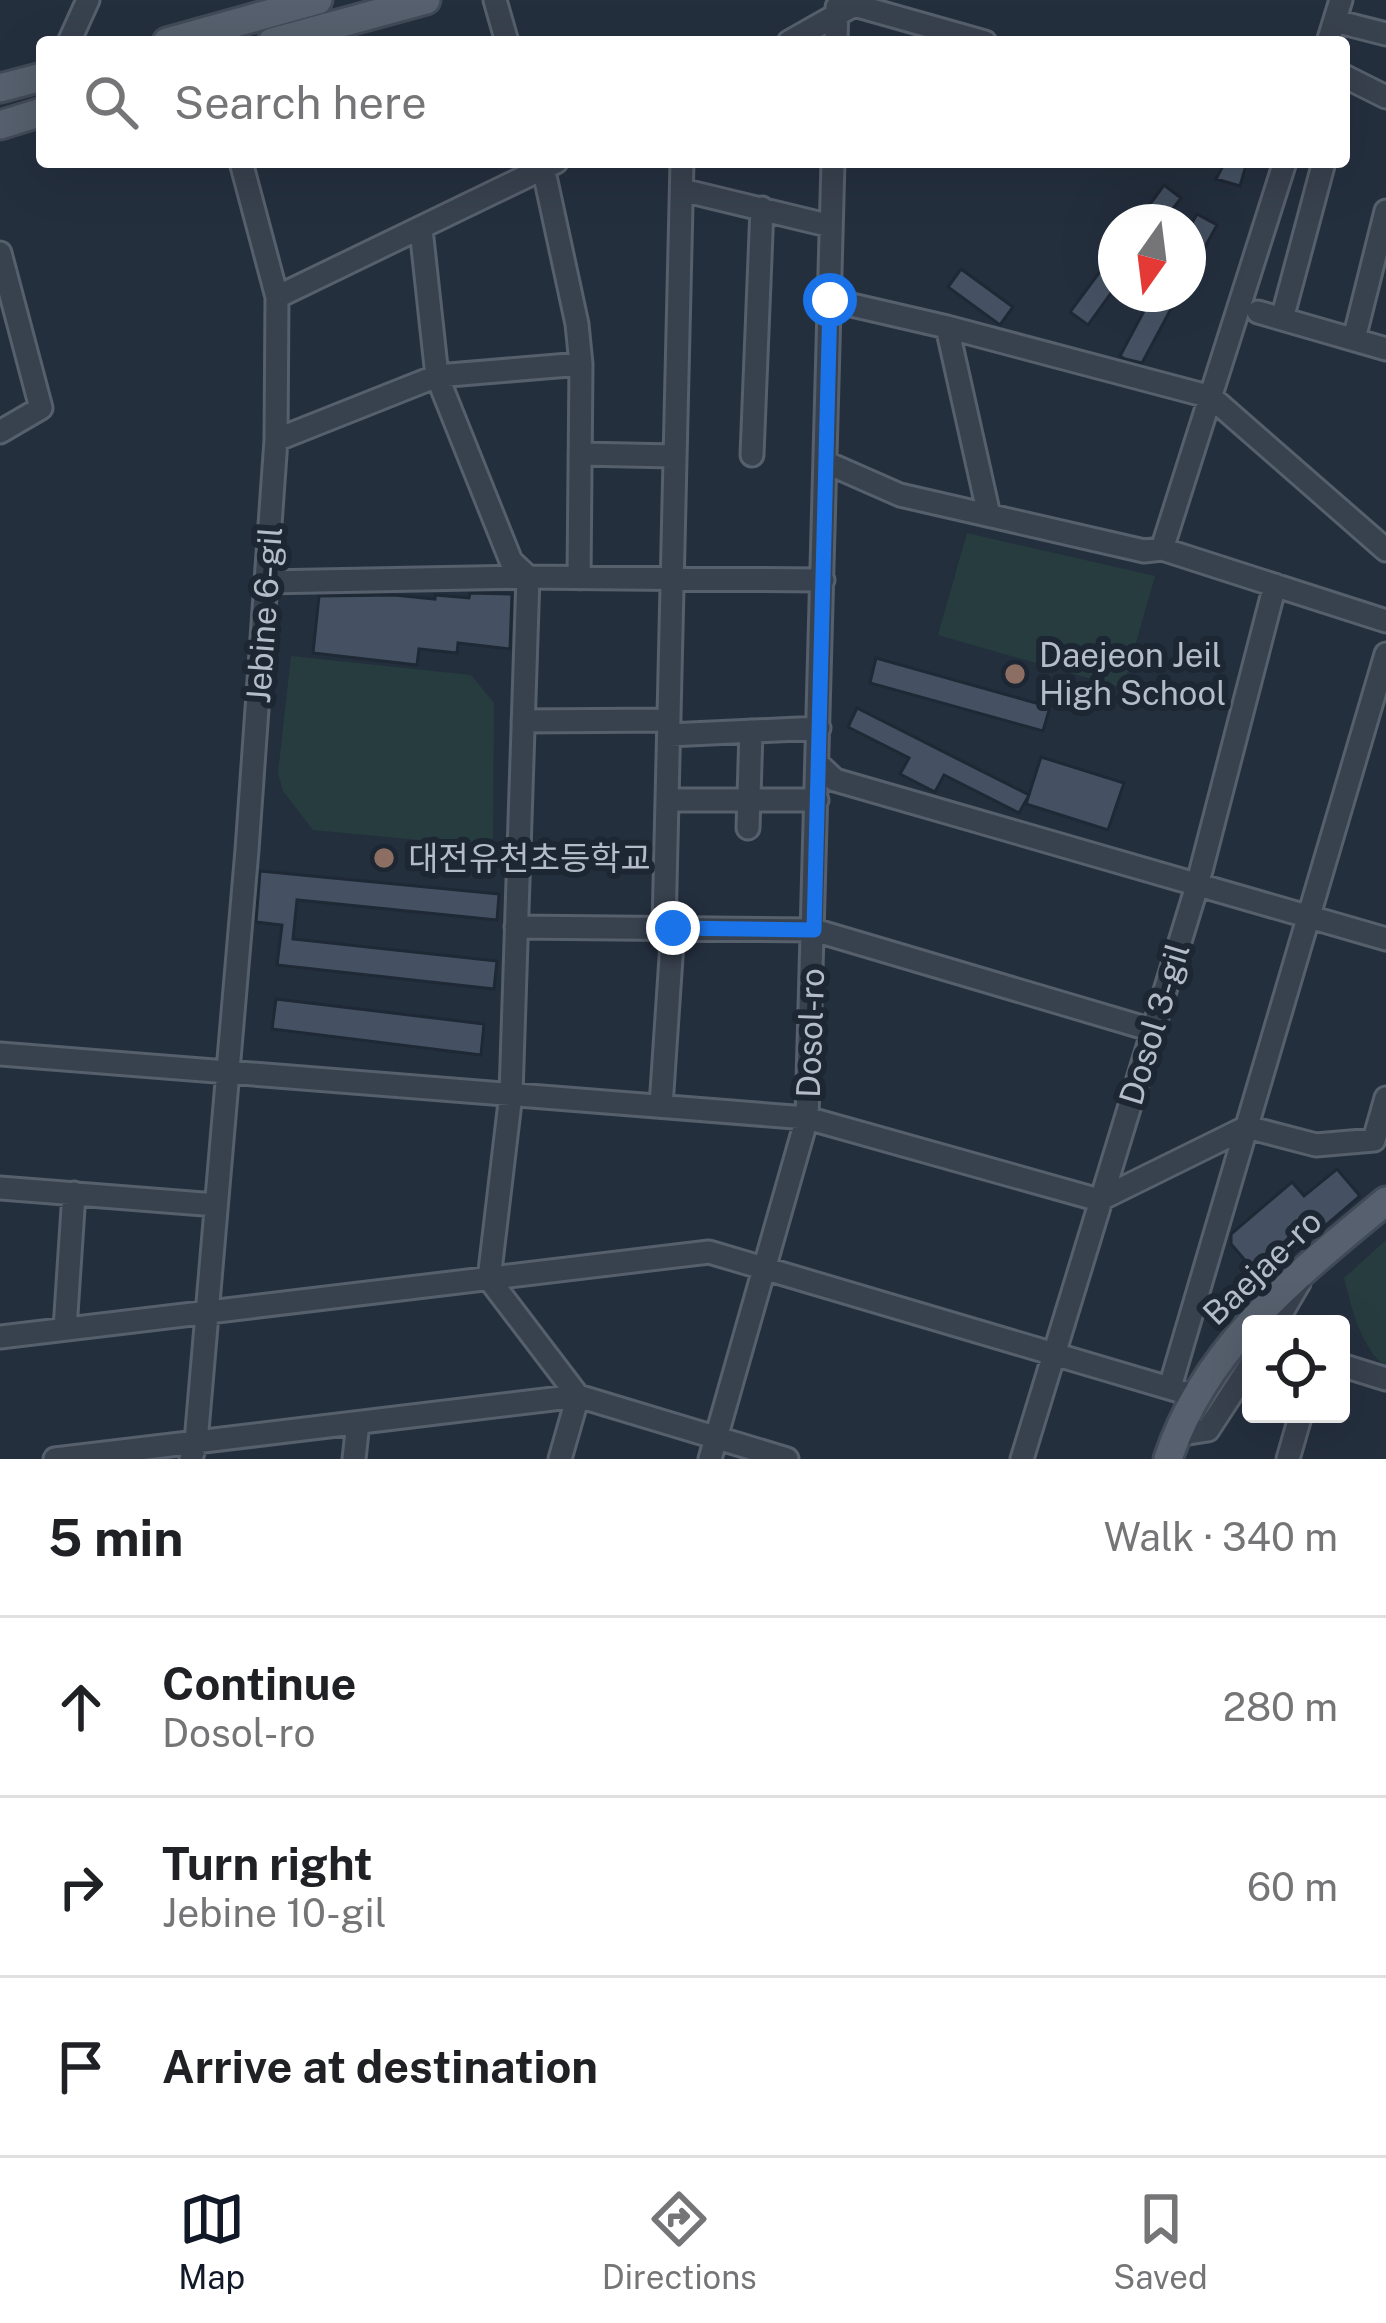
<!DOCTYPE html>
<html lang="en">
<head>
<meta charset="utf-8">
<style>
	body { margin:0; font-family:"Public Sans","Noto Sans KR",sans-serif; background:#f6f6f6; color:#202124 }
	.controls { position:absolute; right:36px; bottom:36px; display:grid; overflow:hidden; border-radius:12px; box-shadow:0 12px 48px #0002 }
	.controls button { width:108px; height:108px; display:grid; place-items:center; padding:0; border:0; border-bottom:3px solid #e0e0e0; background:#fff; color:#202124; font:60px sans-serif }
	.compass { position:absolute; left:1098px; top:204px; width:108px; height:108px; border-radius:50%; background:#fff; box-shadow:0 12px 48px #0002; rotate:194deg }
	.stop { position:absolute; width:36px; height:36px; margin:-27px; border:9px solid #1a73e8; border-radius:50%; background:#fff }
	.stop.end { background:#1a73e8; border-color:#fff; box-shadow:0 3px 12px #0008 }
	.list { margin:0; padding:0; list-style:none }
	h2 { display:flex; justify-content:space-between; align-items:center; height:156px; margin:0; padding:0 48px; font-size:51px }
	h2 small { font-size:39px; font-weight:400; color:#757577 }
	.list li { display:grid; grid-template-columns:78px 1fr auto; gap:36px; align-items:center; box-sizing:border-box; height:180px; padding:0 48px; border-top:3px solid #e0e0e0 }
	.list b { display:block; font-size:45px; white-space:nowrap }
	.list p { margin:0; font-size:39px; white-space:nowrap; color:#757577 }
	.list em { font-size:39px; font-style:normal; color:#757577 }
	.icon { flex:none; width:66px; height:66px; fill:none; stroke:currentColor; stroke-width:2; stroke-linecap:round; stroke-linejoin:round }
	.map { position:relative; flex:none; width:1386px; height:1459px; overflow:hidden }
	.search { position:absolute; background:#fff; box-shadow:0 12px 48px #0002; left:36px; right:36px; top:36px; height:132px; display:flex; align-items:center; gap:30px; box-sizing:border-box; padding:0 42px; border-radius:12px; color:#757577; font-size:45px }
	.sheet { height:696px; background:#fff }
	nav { display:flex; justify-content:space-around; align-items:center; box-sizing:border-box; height:168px; border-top:3px solid #e0e0e0; background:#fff; font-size:33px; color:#757577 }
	nav a { display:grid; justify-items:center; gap:6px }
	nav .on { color:#111827 }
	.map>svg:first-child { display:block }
</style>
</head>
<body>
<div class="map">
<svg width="1386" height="1459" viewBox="0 0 1386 1459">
	<rect width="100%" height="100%" fill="#242f3e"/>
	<path fill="#263c3f" d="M967 533 1155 576 1123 688 938 635Z
		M291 656 471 675 494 703 493 847 313 830 283 791 278 773Z
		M1386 1240V1367C1360 1347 1352 1309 1344 1278Z"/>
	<path fill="#455162" stroke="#1f2835" stroke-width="3" d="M1225 162H1247L1240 186 1216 179Z
		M1164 185 1181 198 1163 222H1137Z
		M1197 214 1217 225 1188 278V230Z
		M1116 250V286L1088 325 1070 312Z
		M961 269 1013 307 1000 325 948 287Z
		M1153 294H1179L1142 363 1125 359 1120 356Z
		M470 593 512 594 510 649 458 643 457 653 419 649 417 665 313 653 319 596 394 595 435 599V595L469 598Z
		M876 658 1050 707 1043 731 870 683Z
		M857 708 1029 795 1019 813 944 775 935 792 900 774 909 758 848 727Z
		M1041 757 1124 783 1108 830 1026 804Z
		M260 871 499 894 497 920 297 900 293 939 497 961 494 989 277 965 282 925 256 922Z
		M276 999 484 1024 481 1055 272 1029Z
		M1337 1169 1360 1196 1262 1280 1231 1244V1234L1292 1182 1304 1196Z"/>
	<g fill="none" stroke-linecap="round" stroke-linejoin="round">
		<g stroke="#565f6c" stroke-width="27">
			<path id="minor" d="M495 0 507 42
				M1335 21 1386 34
				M69 42 88 0
				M789 42 854 5 985 42
				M836 42 837 7
				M1328 42 1341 0
				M1344 76 1386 97
				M542 162 577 324 581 364 579 578
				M682 190 831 226
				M421 229 437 376 511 561 528 577 511 1094 489 1279 578 1396 560 1459
				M0 253 41 408 0 432
				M277 297 556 162
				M830 300 947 327 1211 397 1386 550
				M1258 312 1386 349
				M1282 319 1324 162
				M947 327 989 515
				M1354 339 1386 211
				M276 440 437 376 581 364
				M580 454 675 456
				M752 455 762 208
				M825 462 900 495 1144 551 1162 549 1386 621
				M1162 549 1285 162
				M266 582 528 577 823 580
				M523 721 669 720
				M669 735 819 728
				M818 764 835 780 1386 939
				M667 800H817
				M748 828 751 731
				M516 927 814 930 1152 1030
				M664 928 682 162
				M0 1054 807 1118 1099 1200 1247 1127 1316 1145 1374 1140 1386 1098
				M661 1106 673 928
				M0 1188 216 1205
				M1275 1324 1299 1283
				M65 1329 74 1193
				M0 1337 709 1252 1196 1396
				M1341 1365 1386 1379
				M1170 1387 1386 654
				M1176 1435 1208 1430 1251 1364
				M55 1459 578 1396 787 1459
				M191 1459 196 1442 247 850 276 440 277 297 241 162
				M354 1459 358 1423
				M710 1459 807 1118 833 162
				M1022 1459 1197 886 1275 585
				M1288 1459 1301 1414"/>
		</g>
		<g stroke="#414a57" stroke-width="33">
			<path id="major" d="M167 42 318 0
				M272 42 426 0
				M0 88 42 77
				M0 125 42 112
				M1168 1459C1205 1346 1298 1274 1386 1201"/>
		</g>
		<use href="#minor" stroke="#38414e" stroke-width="21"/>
		<use href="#major" stroke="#56606e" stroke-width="27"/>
	</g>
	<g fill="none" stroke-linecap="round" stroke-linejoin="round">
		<path stroke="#1a73e8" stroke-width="15" d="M673 928 814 930 830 300"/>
	</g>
	<g fill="#8d6e63" stroke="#1d2633" stroke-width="4.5">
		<circle cx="1015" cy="674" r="12"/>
		<circle cx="384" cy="858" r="12"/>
	</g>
	<g text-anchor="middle" stroke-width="12" stroke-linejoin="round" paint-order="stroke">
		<g font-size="33" fill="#b4bcc9" stroke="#1d2633">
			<text transform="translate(264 615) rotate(-86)" y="12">Jebine 6-gil</text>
			<text transform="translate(1154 1024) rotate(-73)" y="12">Dosol 3-gil</text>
			<text transform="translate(810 1033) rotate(-88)" y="12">Dosol-ro</text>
			<text transform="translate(1262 1267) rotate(-44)" y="12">Baejae-ro</text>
		</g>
		<g font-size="33" fill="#b4bcc9" stroke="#1d2633" text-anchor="start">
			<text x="1039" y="667">Daejeon Jeil<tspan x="1039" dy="38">High School</tspan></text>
			<text x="408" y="870">대전유천초등학교</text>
		</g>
	</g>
</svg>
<div class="controls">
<button><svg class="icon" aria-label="locate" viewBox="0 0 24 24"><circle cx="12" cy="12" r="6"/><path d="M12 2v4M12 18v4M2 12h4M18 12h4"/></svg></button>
</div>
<svg class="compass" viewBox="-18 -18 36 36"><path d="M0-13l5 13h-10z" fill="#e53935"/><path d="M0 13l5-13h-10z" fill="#757577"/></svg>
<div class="stop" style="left:830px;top:300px"></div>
<div class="stop end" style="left:673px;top:928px"></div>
<div class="search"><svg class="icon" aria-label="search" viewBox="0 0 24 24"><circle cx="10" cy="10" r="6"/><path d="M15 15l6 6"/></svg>Search here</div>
</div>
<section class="sheet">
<h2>5 min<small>Walk · 340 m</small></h2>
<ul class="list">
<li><svg class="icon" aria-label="ahead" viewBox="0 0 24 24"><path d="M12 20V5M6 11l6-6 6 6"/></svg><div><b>Continue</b><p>Dosol-ro</p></div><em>280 m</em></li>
<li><svg class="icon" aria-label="right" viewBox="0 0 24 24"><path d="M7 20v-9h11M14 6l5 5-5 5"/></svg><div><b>Turn right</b><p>Jebine 10-gil</p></div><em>60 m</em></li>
<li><svg class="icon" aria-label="arrive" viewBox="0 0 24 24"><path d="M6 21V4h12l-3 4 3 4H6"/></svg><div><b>Arrive at destination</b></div></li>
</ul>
</section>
<nav>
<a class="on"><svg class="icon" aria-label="map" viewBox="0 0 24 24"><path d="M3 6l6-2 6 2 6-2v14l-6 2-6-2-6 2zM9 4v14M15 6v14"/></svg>Map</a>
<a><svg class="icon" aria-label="directions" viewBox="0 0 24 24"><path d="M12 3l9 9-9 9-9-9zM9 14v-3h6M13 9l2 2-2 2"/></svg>Directions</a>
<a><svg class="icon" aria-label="saved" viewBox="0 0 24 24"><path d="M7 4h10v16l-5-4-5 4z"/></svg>Saved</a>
</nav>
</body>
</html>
